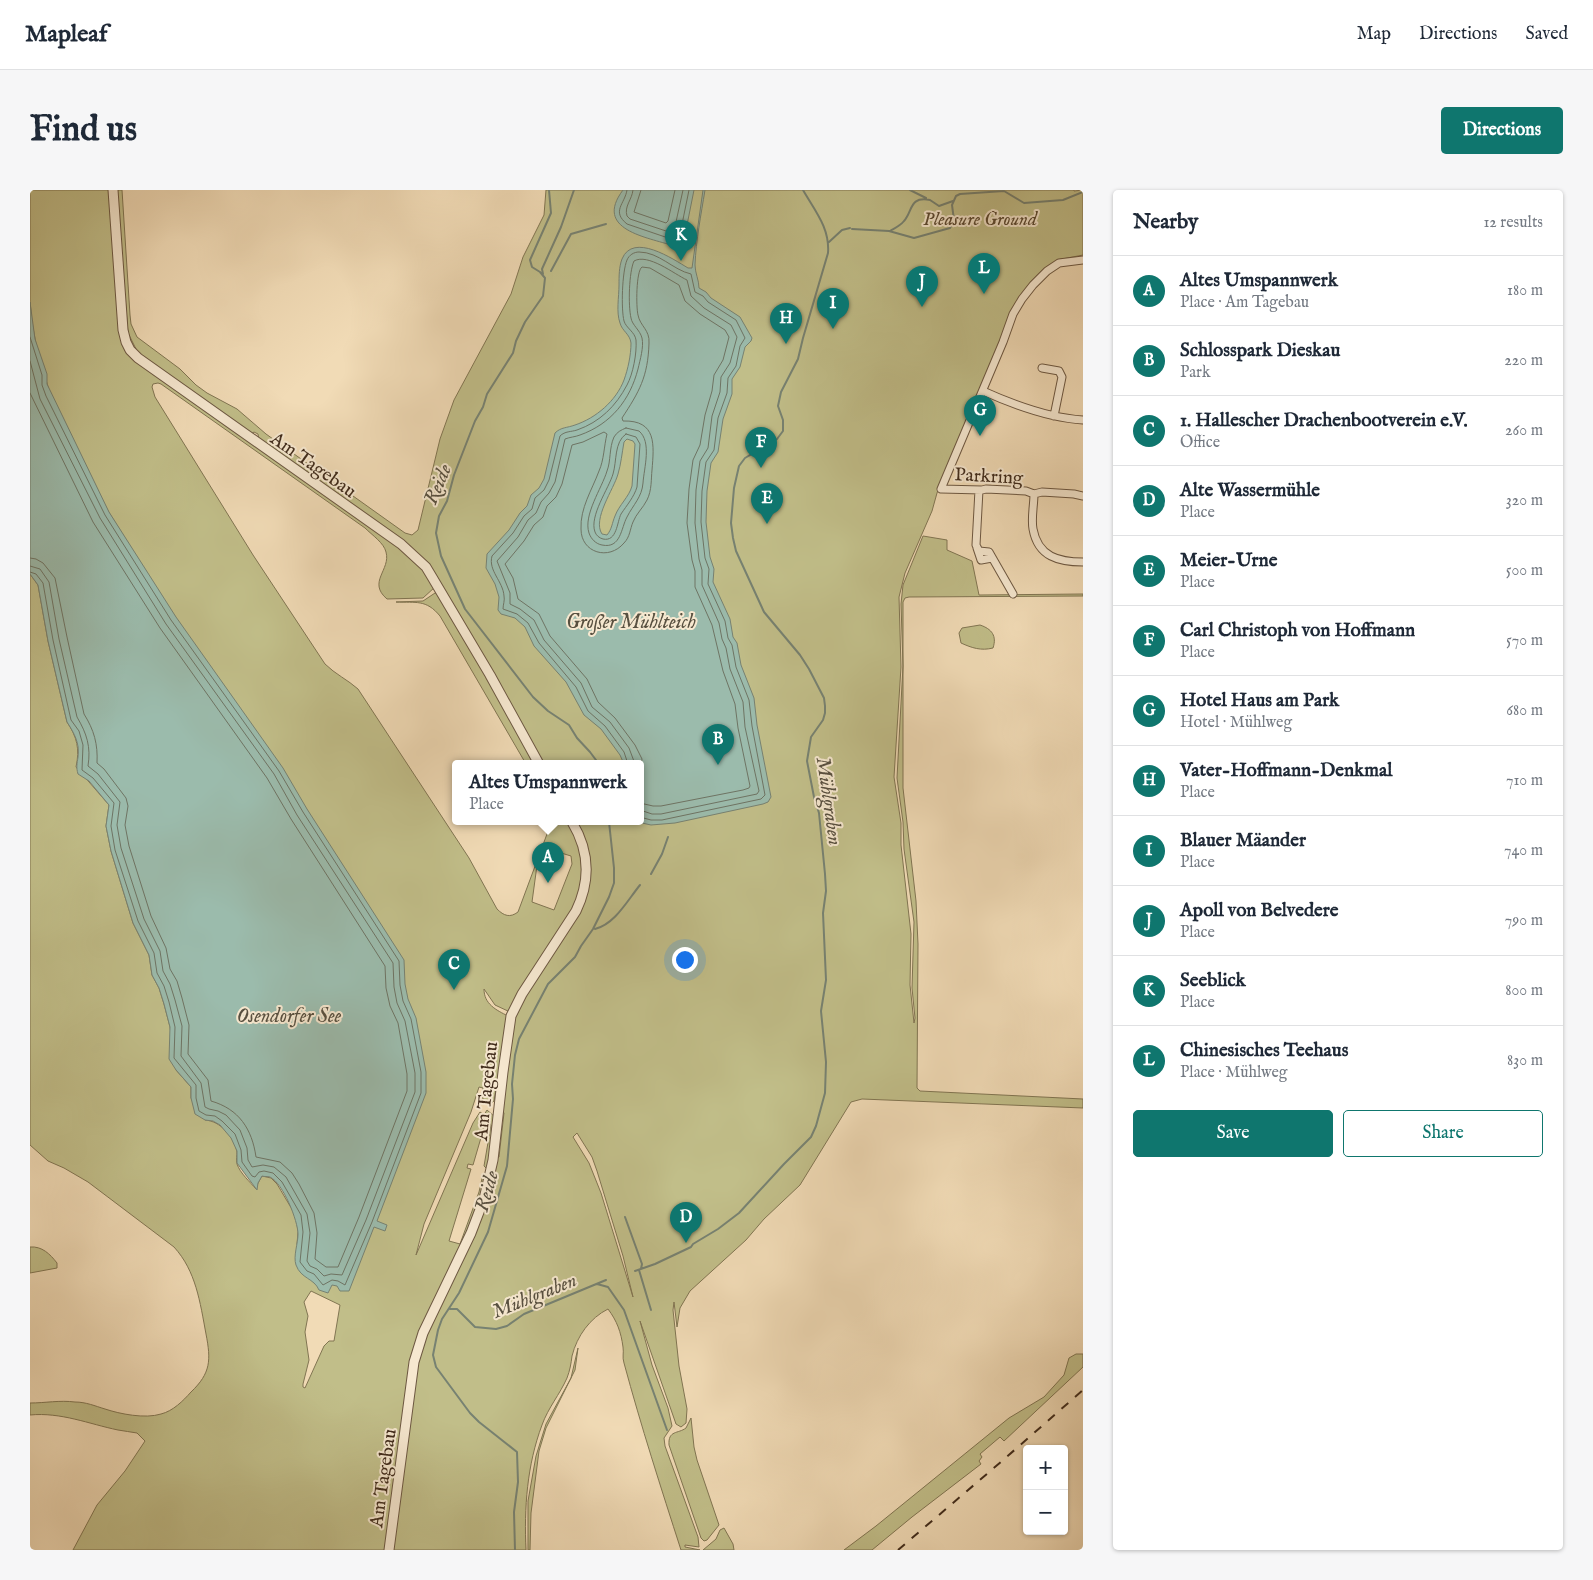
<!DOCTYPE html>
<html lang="en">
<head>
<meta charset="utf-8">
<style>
	body { margin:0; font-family:"IM FELL English",serif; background:#f6f6f7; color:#1f2937 }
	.controls { position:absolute; right:15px; bottom:15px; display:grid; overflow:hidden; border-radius:5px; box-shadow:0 1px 4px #0004 }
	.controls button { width:45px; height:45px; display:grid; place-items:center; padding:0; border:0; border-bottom:1px solid #e0e1e3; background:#fff; color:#1f2937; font:25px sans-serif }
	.you { position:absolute; left:654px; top:769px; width:18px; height:18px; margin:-12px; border:4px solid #fff; border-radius:50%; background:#1a73e8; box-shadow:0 0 0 8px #1a73e833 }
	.badge { display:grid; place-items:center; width:32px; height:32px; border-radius:50%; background:#0f766e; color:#fff; font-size:16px; font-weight:700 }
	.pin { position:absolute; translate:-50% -41px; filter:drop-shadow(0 1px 2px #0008) }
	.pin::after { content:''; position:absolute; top:26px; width:18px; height:15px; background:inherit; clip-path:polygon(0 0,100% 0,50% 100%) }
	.popup { position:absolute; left:422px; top:570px; width:192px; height:65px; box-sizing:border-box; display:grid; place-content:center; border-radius:5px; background:#fff; filter:drop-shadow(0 1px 4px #0005); font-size:16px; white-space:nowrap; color:#747a83 }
	.popup b { font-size:19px; color:#1f2937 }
	.popup::after { content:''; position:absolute; left:50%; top:100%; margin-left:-10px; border:10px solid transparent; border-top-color:#fff }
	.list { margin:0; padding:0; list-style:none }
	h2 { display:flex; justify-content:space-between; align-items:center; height:65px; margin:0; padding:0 20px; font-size:21px }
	h2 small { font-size:16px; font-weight:400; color:#747a83 }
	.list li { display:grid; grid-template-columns:32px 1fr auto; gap:15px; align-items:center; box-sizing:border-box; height:70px; padding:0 20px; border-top:1px solid #e0e1e3 }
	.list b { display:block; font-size:19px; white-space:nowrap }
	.list p { margin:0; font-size:16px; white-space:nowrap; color:#747a83 }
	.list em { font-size:16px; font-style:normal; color:#747a83 }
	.actions { display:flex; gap:10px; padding:15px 20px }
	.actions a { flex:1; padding:11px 0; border:1px solid #0f766e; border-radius:5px; text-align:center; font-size:18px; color:#0f766e }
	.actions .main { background:#0f766e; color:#fff }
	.map { position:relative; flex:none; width:1053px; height:1360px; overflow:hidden; border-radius:5px }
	header { display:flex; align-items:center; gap:30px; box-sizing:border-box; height:70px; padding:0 25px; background:#fff; border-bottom:1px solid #e0e1e3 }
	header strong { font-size:24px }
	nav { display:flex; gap:28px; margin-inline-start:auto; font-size:18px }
	.intro { display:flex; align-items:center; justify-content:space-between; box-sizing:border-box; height:120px; padding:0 30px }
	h1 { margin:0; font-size:35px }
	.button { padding:12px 22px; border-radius:5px; background:#0f766e; color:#fff; font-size:18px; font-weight:700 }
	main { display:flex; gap:30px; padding:0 30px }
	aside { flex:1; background:#fff; border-radius:5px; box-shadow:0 1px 4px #0004 }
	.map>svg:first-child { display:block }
</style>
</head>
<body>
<header>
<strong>Mapleaf</strong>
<nav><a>Map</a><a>Directions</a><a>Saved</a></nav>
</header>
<div class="intro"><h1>Find us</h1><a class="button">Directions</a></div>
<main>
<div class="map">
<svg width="1053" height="1360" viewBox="0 0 1053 1360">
	<rect width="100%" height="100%" fill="#f1dbb6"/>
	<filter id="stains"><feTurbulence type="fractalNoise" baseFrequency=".004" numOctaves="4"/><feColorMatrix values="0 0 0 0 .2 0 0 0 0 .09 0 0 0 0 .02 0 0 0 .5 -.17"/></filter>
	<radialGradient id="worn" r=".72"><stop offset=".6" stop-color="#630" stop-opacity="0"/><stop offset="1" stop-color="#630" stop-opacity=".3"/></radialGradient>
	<path fill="#c1be89" stroke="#817552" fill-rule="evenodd" d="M0 0H79L95 156 369 357 390 375 405 397 393 408 357 409C337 392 361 380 356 362 354 353 342 345 335 338L131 194 128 193 123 194 122 197 125 207 223 365 295 474C305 484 318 490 328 499L439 668 467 719C474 726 480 728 488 722L517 644 519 632H537L547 650 551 662 552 687 548 711 480 822 465 815 454 799C454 814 466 820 478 826L464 911 459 915 454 913 452 905 453 898 449 897 441 922 394 1034 386 1065 443 933 450 922 454 925 457 920 465 927 459 976 456 978 454 976 461 935 455 934 443 975 438 974 437 978 441 979 419 1051 430 1054 449 1002 453 984H455L457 986 447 1022 389 1145 355 1360H43L67 1315 95 1281 115 1251 107 1243C101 1242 94 1241 88 1240 59 1234 31 1222 0 1225V1213C15 1213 30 1210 45 1212 56 1212 65 1216 75 1219 90 1224 115 1229 131 1224 143 1221 153 1211 161 1202 181 1183 181 1170 176 1144 170 1112 166 1081 144 1057L58 992 34 978 18 971 0 955V384L8 395 18 451 37 532C47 547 50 559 46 577L79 615 76 636 81 661 103 733 119 765 122 785 129 798 134 814 140 837 146 880 161 897V908L175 930C190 931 204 946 207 962 207 965 206 970 207 974 210 983 220 992 226 999L228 993 232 986 241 988 247 994 266 1026 268 1042 267 1054 281 1088 286 1094 339 718 133 409 78 321 20 204 6 154 2 132 0 112ZM518 659 541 666 542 674 524 720 502 712 508 668ZM281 1101 310 1115 304 1151H299L294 1156 275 1198 273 1197V1194L279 1170 275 1142 278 1126 274 1112Z
		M86 0H92L100 125 101 134 107 147 150 179 166 195 177 203 207 219 236 244 375 343 382 345 388 340 410 249 424 210 481 104 493 67 514 25 516 0H1044V1L1053 0V65L1027 70 1013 80 991 105 907 303 902 321 875 383 869 407 871 477 864 587 871 633V655L881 744 880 795 884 833 885 828 882 798 884 732 874 659 873 632 867 588 873 476 871 414 873 395 893 346 917 350V360L942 371 949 405 1053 404V406L879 407 875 408 873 412V598L886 711 888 754 887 898 890 901 1053 909V918L832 909 821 912 770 995 734 1029 716 1050 660 1101 650 1118 647 1137 644 1112 643 1120 649 1176 657 1219 656 1233 651 1237 646 1234 610 1131 622 1175 638 1218 642 1236 634 1248 635 1256 668 1347 669 1357 655 1355V1357L670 1360H651C631 1298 611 1236 594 1173 592 1167 594 1163 593 1157 591 1142 587 1131 578 1119 560 1128 547 1146 542 1166 541 1174 540 1180 537 1188 530 1204 518 1218 512 1235 497 1275 494 1318 496 1360H362L388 1168 391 1157 435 1062 466 969 469 967 474 923 471 919 483 827 490 814 547 724 558 689 545 632H610V574H512L403 383 229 250 228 244 224 242 221 244 113 167 106 159 98 143ZM547 943 562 967 567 981 593 1066 603 1107 571 1003 559 973 543 947Z
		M405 403 409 404 505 574H496L410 426C396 409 386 413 366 412L393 411Z
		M950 435C962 439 967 446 963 458 951 461 942 458 931 453L929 443 932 438Z
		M0 1057C12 1056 20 1064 27 1073V1078L0 1083Z
		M548 1158 545 1180 516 1238 509 1261 501 1323 500 1360H498V1311L506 1266 516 1234 541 1188Z
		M1046 1164H1053V1177L974 1251 970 1247 950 1264 952 1267 949 1271 951 1274 882 1327 842 1360H814L846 1336 979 1228 1014 1207 1034 1185 1039 1168Z
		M661 1228 664 1257 667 1270 689 1335 677 1350 674 1351 671 1348 639 1255C638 1240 648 1244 656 1238Z
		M694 1338 703 1354 704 1360H673L686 1349 690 1340Z"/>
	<path fill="#9bbbac" stroke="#778272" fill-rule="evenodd" d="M593 0H664L653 55 644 56C617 47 563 40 593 0Z
		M673 0H675C671 25 666 50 665 75 665 83 669 90 669 98L676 102 681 108 710 127 722 148 721 151 715 157 710 177 702 189V204L693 229 688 262 681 273 677 301 676 332 680 367 684 379 683 392 700 429 703 447 707 453 711 475 724 508 727 535 741 607 738 612 733 614 645 633 621 635 612 633 611 630 610 574H594L590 565 571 539 554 525 536 492 504 456 495 437 485 428 471 424 468 420 469 407 465 394 456 378 457 364 479 340 490 323 497 316 501 305 509 298 514 289 525 243C531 237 537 238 545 235 566 228 586 211 594 190 598 179 601 165 601 153 600 144 592 141 590 133 586 122 589 107 589 95 589 86 589 77 592 69 603 42 643 69 658 78H662ZM597 249 603 251 605 254 602 296C599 307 589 315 585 326 582 333 582 339 577 345L572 344C562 329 584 299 588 284 591 274 592 263 594 252Z
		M0 112 5 149 17 184V194L79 322 146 427 253 578 277 619 374 770 375 794 378 809 386 828 396 882V903L347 1031 357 1035 355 1041 344 1037 319 1101H310L307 1096 302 1095 298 1103 289 1100C284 1088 271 1089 266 1075 263 1066 268 1054 268 1044 268 1031 253 993 240 987 237 986 235 987 232 986L228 993 227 1000 207 973V961L201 948 190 935 183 931 175 930 165 924 161 908V897L146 880 139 869 140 837 134 814 129 798 122 785 119 765 103 733 81 661 76 636 79 615 59 591 48 584C46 577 47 574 48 567 50 553 44 543 37 532L18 451 8 395 0 384Z"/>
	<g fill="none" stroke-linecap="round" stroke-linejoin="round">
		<path stroke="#6e7464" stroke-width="1" d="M597 0C595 14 581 21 597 34L647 51 649 49 659 0
			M603 0C602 10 594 16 597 26L600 29 642 43 644 41 653 0
			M611 0 604 22 636 33 638 31 645 0
			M0 147 12 185V195L16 206 75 325 141 430 249 581 273 622 369 771 370 795 373 811 381 829 391 882V903L342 1032 315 1095 308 1091 302 1090 293 1095 284 1084 277 1081 270 1072 273 1042 271 1025 252 992 243 983 234 981 229 982 225 987 222 986 212 972 211 960 205 944 192 931 185 926 176 925 169 921 166 908V895L144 868 145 837 139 812 134 796 127 783 124 763 108 731 85 660 81 636 84 613 63 588 52 580 53 555 49 541 41 530 23 450 13 393 6 384 0 382
			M0 171 10 209 70 328 136 434 244 584 267 625 363 773 364 797 367 813 375 831 385 883V902L336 1030 312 1085 301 1084 294 1086 287 1079 280 1076 277 1071 280 1043 277 1024 256 987 244 977 233 975 222 977 218 970 217 958 210 940 196 925 188 921 179 919 175 917 171 893 151 866 152 836 145 810 140 794 133 781 130 761 114 729 91 658 87 635 90 612 68 584 58 576C61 557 57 544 47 527L29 449 19 392 10 379 0 376
			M0 203 63 332 130 438 237 588 261 629 355 776 356 798 360 816 368 833 377 884V901L329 1027 308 1077H296L285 1069 287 1043 284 1023 269 994 262 983 250 972 226 967C222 939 209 919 181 911L178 890 158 864 159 835 152 808 147 791 140 779 136 758 121 726 99 656 95 635 98 616 96 608 74 579 67 573C68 554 64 540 54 524L37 447 25 388 13 373 6 369 0 368
			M596 238 609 241C622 252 614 278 613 293 612 307 603 315 597 327 591 338 591 359 572 355 566 354 561 349 559 343 553 325 572 298 577 281 581 271 579 258 584 247 587 242 591 240 596 238Z
			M596 244 606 247 610 254 607 297C604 307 597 315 591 324 587 332 587 352 573 349 569 348 566 345 565 342 559 326 579 298 583 284 587 271 584 252 596 244Z
			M598 574 594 562 575 536 558 521 546 497 509 453 498 433 487 424 473 419C473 415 475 410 474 406 473 391 458 381 462 366L483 343 494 326 502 319 505 308 514 300 519 290 530 246C535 241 541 242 547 240 570 232 586 216 597 195 603 184 607 163 606 150 605 142 596 138 594 131 591 119 592 82 597 70 599 65 604 62 609 62 629 62 643 80 661 84L665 102 673 106 678 112 706 130 715 148 710 156 706 176 698 188 697 203 688 228 684 260 676 272 672 301 671 332 675 368 679 379 678 394 695 431 698 448 702 455 706 477 719 510 722 536 735 605 731 609 632 630H621L610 627
			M605 574 599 558 580 532 562 517 551 493 514 450 504 430 490 419 480 414V403L467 371 488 347 498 330 506 323 511 312 519 303 525 292 535 249C540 247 545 247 550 245 581 234 600 210 608 179 610 170 614 157 612 148 610 140 602 135 601 128 598 115 599 82 604 71 618 63 644 84 657 90L661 106 674 118 701 135 707 147 700 173 691 187 690 202 682 226 678 258 670 271 666 300 665 333 669 369 672 380V395L689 433 692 449 696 458 700 479 713 512 715 537 729 601 727 604 631 624H622L610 620
			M610 581 612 569 605 555 585 528 568 512 557 489 520 446 509 424 488 409 483 388 475 374 494 351 504 335 513 327 517 316 526 307 532 294 542 255 553 252 574 242 577 244C574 256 574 270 569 281 562 300 550 318 551 339 551 363 579 371 594 353 600 347 600 339 603 332 606 324 613 318 617 310 622 300 621 289 622 280 624 255 627 230 593 231L592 228C609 202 618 187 619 153 620 140 610 136 608 125 606 117 606 81 612 77L620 78 649 95 655 111 670 124 695 140 699 147 693 170 684 185 682 201 675 225 670 255 663 270 659 299 657 333 662 370 665 381V397L682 435 693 481 705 514 708 538 720 596 719 598 713 600 631 616H623L610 613"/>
		<path stroke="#778272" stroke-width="2" d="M519 0 521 23 500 70 502 77 510 82 515 88 513 106 495 132 486 151 483 163 457 204 453 217 445 231 424 285 417 311 409 326 406 343 411 366 435 419 503 507 518 521 539 535 547 548 560 562 569 574
			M880 0 896 8
			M900 10 909 16 923 11
			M822 39 859 41 884 48 920 38 924 30 922 15 926 6 930 4 974 1 994 13 1033 10 1053 2
			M860 41C865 38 870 36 874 31 883 21 879 6 900 10
			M799 52 812 40 820 38
			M521 81 541 44 576 34
			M513 84 512 79 531 37 544 0
			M621 684 632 664 638 647
			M565 739C585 734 597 711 610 695
			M595 1027 612 1074 611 1079
			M609 1080 621 1120
			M605 1081 625 1074 661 1057 663 1054 688 1039 709 1023 754 974 781 947 786 936 795 903 796 872 791 821 796 790 793 723 796 701 795 684 789 623 784 607 777 571 781 547 793 530 795 523V516L794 508 779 479 770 465 734 422 706 361 703 348 701 333 704 298 709 276 715 268 747 249 753 241V230L748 216 751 202 768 169 773 148 798 63C800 38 785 21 773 0
			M567 1094 578 1097 594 1120 637 1240
			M420 1119H427L445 1137 466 1139 477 1136 494 1124 576 1090
			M485 1360 484 1322 488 1292 487 1262 449 1232 440 1223 406 1177 403 1165 408 1140 412 1129 429 1103 458 1042 477 976 483 909 482 894 485 865 489 849 518 794 545 767 551 756 563 739 579 707 584 693V678L579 632"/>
		<g stroke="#6d5842" stroke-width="9">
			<path id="minor" d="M1053 70 1029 73 1017 81 1003 95 992 109 983 124 973 152 911 299 952 300 956 299 996 301 1004 304 1012 302 1044 304 1053 306
				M1012 178 1029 181 1032 187 1024 226
				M953 201C984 215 1019 228 1053 230
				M949 300 946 355 949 361 959 362 983 404
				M1004 304C1004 315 1001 328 1003 339 1008 367 1029 372 1053 372
				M947 358 951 370 962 368"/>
		</g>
		<g stroke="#6d5842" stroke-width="11">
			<path id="tertiary" d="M83 0 93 140 96 152 100 160 108 168 371 354 396 377 402 387 460 485 509 574
				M359 1360 384 1172 393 1143 441 1043 454 1009 463 970 473 882 481 826 492 804 546 721C561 690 559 660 542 632"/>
		</g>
		<use href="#minor" stroke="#f6e8d0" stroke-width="7"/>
		<use href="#tertiary" stroke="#f6e8d0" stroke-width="9"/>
		<path stroke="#412c1c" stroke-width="2" stroke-dasharray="9 9" stroke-linecap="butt" d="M868 1360 972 1271 1053 1200"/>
	</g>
	<g text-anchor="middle" stroke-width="4" stroke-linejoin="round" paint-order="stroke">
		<g font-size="19" font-style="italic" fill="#5b4932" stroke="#f6e8d0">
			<text x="950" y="35">Pleasure Ground</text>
		</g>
		<g font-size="19" fill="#412c1c" stroke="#f6e8d0">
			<text transform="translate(284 274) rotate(35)" y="7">Am Tagebau</text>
			<text transform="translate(959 285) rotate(3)" y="7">Parkring</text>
			<text transform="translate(455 901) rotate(-84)" y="7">Am Tagebau</text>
			<text transform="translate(352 1288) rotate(-82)" y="7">Am Tagebau</text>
		</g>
		<g font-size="20" font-style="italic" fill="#585040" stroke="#f6e8d0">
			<text transform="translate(407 294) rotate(-67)" y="7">Reide</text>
			<text x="601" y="438">Großer Mühlteich</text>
			<text transform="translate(800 611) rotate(82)" y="7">Mühlgraben</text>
			<text x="259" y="832">Osendorfer See</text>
			<text transform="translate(456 1001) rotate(-74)" y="7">Reide</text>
			<text transform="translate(504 1105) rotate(-22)" y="7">Mühlgraben</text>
		</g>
	</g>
	<rect width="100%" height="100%" filter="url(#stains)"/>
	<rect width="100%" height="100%" fill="url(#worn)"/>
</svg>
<div class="controls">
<button>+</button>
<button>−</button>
</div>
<div class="you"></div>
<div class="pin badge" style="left:518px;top:693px">A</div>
<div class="popup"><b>Altes Umspannwerk</b>Place</div>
<div class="pin badge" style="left:688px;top:575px">B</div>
<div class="pin badge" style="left:424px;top:800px">C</div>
<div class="pin badge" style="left:656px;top:1053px">D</div>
<div class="pin badge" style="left:737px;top:334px">E</div>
<div class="pin badge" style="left:731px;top:278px">F</div>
<div class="pin badge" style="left:950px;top:246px">G</div>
<div class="pin badge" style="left:756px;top:154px">H</div>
<div class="pin badge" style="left:803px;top:139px">I</div>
<div class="pin badge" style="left:892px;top:117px">J</div>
<div class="pin badge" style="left:651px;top:71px">K</div>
<div class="pin badge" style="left:954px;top:104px">L</div>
</div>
<aside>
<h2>Nearby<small>12 results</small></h2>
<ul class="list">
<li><span class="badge">A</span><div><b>Altes Umspannwerk</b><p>Place · Am Tagebau</p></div><em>180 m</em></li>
<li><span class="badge">B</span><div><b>Schlosspark Dieskau</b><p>Park</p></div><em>220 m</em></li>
<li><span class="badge">C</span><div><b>1. Hallescher Drachenbootverein e.V.</b><p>Office</p></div><em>260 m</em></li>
<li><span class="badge">D</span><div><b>Alte Wassermühle</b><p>Place</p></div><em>320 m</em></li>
<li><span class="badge">E</span><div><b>Meier-Urne</b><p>Place</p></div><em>500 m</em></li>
<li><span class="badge">F</span><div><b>Carl Christoph von Hoffmann</b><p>Place</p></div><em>570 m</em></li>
<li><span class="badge">G</span><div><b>Hotel Haus am Park</b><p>Hotel · Mühlweg</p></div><em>680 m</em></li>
<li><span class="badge">H</span><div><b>Vater-Hoffmann-Denkmal</b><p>Place</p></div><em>710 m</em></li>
<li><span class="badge">I</span><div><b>Blauer Mäander</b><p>Place</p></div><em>740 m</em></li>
<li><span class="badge">J</span><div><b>Apoll von Belvedere</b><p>Place</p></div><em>790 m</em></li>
<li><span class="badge">K</span><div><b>Seeblick</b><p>Place</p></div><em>800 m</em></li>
<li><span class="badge">L</span><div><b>Chinesisches Teehaus</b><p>Place · Mühlweg</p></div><em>830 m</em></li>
</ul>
<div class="actions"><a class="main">Save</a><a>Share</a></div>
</aside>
</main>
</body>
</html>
